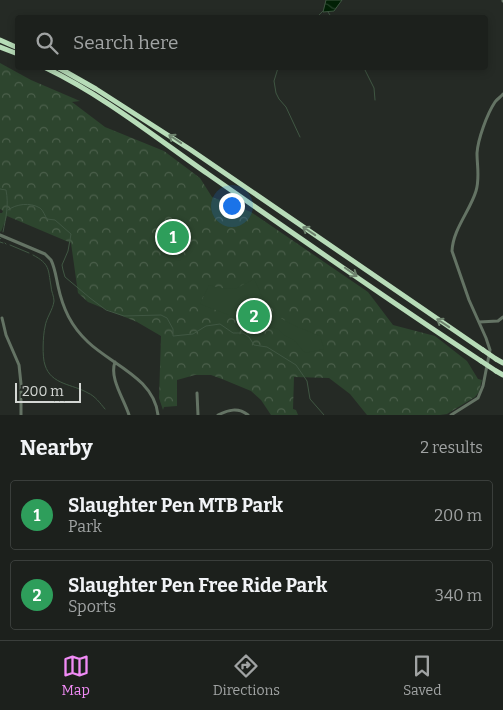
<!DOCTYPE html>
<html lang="en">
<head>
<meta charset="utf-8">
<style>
	body { margin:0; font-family:Bitter,serif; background:#252825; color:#f1f3f6 }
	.scale { position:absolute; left:15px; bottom:12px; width:66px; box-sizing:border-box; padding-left:5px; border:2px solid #d4d7d4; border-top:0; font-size:14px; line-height:18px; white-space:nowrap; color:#d4d7d4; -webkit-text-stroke:4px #252a25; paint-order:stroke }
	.you { position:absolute; left:231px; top:205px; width:18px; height:18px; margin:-12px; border:4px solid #fff; border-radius:50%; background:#1a73e8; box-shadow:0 0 0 8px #1a73e833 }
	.badge { display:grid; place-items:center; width:32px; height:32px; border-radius:50%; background:#f08bf5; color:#fff; font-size:16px; font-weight:700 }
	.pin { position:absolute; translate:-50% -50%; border:2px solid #fff; box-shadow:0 1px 5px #0006 }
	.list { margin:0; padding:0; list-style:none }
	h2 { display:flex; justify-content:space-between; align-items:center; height:65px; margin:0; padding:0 20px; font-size:21px }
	h2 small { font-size:16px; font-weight:400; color:#a0a3a3 }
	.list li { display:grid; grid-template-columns:32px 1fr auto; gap:15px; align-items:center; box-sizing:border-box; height:70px; margin:0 10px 10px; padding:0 10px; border:1px solid #3a3e3b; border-radius:5px }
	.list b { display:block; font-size:19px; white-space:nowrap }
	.list p { margin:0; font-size:16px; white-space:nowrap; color:#a0a3a3 }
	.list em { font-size:16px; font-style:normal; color:#a0a3a3 }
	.icon { flex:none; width:28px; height:28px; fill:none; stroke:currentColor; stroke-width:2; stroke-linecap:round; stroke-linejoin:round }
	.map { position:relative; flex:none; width:503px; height:415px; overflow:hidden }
	.search { position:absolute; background:#1c201c; box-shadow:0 2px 8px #0003; left:15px; right:15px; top:15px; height:55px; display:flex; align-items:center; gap:12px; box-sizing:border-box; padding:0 18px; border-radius:5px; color:#a0a3a3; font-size:19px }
	.sheet { height:225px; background:#1c201c }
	nav { display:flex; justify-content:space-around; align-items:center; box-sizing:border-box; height:70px; border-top:1px solid #3a3e3b; background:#1c201c; font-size:14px; color:#a0a3a3 }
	nav a { display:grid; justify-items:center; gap:2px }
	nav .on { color:#f08bf5 }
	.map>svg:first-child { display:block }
</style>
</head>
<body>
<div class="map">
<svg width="503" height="415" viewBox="0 0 503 415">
	<defs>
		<pattern id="forest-crowns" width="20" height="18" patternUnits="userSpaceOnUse" patternTransform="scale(1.25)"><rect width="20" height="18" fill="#2d452e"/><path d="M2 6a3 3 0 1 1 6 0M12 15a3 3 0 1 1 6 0" fill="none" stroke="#4b5f4b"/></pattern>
		<pattern id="water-waves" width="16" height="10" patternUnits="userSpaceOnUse" patternTransform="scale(1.25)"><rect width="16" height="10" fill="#012005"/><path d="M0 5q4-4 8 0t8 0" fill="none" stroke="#254029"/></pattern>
	</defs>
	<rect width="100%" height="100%" fill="#252a25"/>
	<path fill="url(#forest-crowns)" d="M0 63 31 80 80 101 72 102 105 127 164 151 200 178 212 197 251 212 368 292 393 325 435 336 467 361 478 379 482 380 479 392 475 397 447 414 440 415H367L350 394 329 378 294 377 293 409 296 410 298 415H271L261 400 251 391 222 379 211 375H195L177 380V406L164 407 163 410 159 398 161 336 137 322 88 302 78 293 71 243 7 216 1 232 0 231V213H2L3 211 0 209Z"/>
	<path fill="#2d452e" d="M254 279C259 289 263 301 271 310 283 323 304 329 320 336L324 349 305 353 294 340 284 335 278 329 264 325 249 318H231L229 315 200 304 209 285 220 288 235 289Z"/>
	<path fill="url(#water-waves)" stroke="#405743" d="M326 0H342L334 11 323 12Z"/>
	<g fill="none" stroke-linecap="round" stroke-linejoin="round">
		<path stroke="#405743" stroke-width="1" d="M328 12 332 18
			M316 18 323 11
			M278 68 274 81 276 93 279 99 286 107 300 137
			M364 68 374 88 375 100
			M0 189 6 190C9 205 6 217 3 232
			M8 210C16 204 30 202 40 208 43 210 45 216 47 219L55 220 71 234 68 251 62 265 63 270 65 277 90 298 106 310 124 316 161 315 167 318 173 329V336L193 334 206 326 220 324 233 333H243L249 337 254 345 267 347 296 365 307 381 310 399 324 415
			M0 239 1 238
			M0 242 3 243
			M5 243 6 244
			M10 245 29 253
			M33 255C50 264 48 269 51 286 51 291 54 296 54 301 53 310 46 318 45 327 43 335 42 357 45 365 51 385 73 384 88 393 95 396 100 403 105 409"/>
		<path stroke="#647364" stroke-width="3" d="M503 0V1
			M0 235 45 254 51 260C55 268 56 277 58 286 63 309 71 326 88 342 112 365 154 378 158 415
			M2 318 6 335 19 365 21 384V415
			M479 322 498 321 503 317
			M115 362C109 378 124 399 129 415
			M197 393 198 415
			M218 415C228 410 238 407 248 415
			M451 415 478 398 483 386 490 350 486 338 469 300 452 251C453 229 470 211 476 191 480 178 477 166 477 153 478 139 487 114 495 102 497 99 501 97 503 94"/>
		<path stroke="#b7dcb8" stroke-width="5" d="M0 40 18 48
			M0 47 18 54
			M46 68C104 96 155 137 208 174 298 237 388 300 481 361
			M59 68 96 89 191 150 483 350
			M496 359 503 363
			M496 371 503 375"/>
		<path stroke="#b7dcb8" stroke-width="5" d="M483 350 496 359
			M481 361 496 371"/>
	</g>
	<defs><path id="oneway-shaft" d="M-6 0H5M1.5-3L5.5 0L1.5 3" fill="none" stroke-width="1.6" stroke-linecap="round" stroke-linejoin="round" transform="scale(1.25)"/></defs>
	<g stroke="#6e836e">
		<use href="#oneway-shaft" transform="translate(175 139) rotate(-146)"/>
		<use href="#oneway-shaft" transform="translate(309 231) rotate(-146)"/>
		<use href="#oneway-shaft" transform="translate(351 272) rotate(35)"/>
		<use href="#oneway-shaft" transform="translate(443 323) rotate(-146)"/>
	</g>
</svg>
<div class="scale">200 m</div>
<div class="you"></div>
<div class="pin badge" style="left:173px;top:237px;background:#2e9e5b">1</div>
<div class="pin badge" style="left:254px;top:316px;background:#2e9e5b">2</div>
<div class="search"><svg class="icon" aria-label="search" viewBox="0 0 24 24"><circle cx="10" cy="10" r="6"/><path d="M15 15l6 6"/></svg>Search here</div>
</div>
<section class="sheet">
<h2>Nearby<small>2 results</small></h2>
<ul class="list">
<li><span class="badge" style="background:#2e9e5b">1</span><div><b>Slaughter Pen MTB Park</b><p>Park</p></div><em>200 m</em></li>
<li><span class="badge" style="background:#2e9e5b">2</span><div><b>Slaughter Pen Free Ride Park</b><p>Sports</p></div><em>340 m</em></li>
</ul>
</section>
<nav>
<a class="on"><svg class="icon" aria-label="map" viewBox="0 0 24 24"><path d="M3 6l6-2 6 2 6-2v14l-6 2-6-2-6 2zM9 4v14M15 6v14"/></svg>Map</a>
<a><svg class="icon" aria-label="directions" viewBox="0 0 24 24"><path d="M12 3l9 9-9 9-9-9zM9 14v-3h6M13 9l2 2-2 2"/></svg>Directions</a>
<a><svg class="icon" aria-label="saved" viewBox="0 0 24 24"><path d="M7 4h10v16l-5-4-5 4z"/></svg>Saved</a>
</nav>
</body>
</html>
